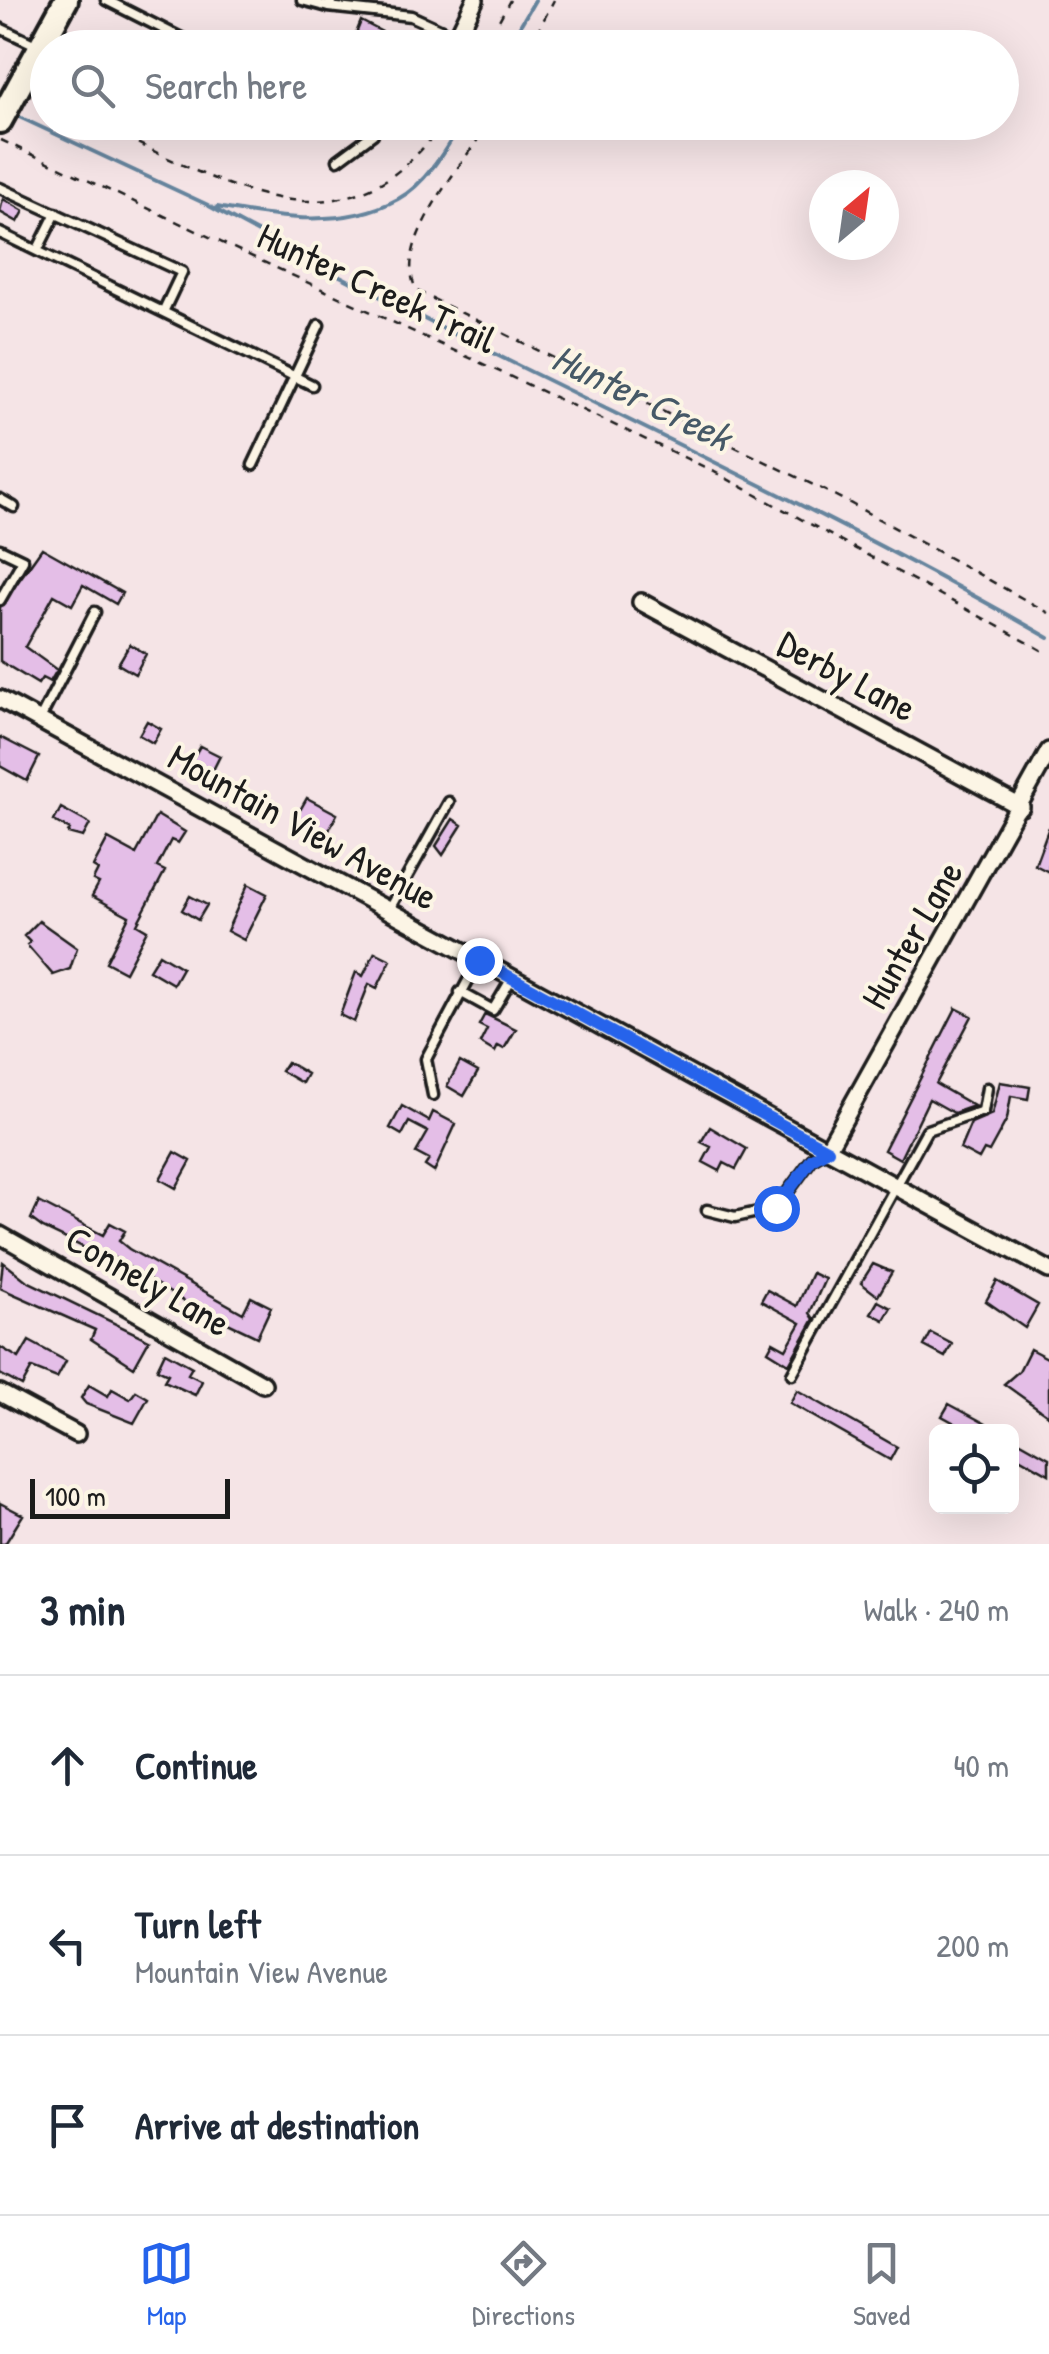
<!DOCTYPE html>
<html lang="en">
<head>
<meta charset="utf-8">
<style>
	body { margin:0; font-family:"Patrick Hand",sans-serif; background:#f6f6f7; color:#1f2937 }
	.controls { position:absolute; right:30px; bottom:30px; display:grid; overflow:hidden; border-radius:15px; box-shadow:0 10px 40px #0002 }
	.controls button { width:90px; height:90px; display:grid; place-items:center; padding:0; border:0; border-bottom:2px solid #e0e1e3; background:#fff; color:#1f2937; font:50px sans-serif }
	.compass { position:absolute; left:809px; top:170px; width:90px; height:90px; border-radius:50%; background:#fff; box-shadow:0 10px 40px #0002; rotate:29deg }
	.scale { position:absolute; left:30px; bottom:25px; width:200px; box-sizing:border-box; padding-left:10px; border:5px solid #1c1c1c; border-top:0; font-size:28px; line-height:35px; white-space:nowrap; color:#1c1c1c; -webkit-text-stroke:8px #fcf5e5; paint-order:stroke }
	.stop { position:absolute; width:30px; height:30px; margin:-22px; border:8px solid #2563eb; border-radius:50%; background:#fff }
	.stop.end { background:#2563eb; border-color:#fff; box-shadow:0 2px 10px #0008 }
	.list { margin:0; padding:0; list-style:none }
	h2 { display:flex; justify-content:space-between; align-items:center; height:130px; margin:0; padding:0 40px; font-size:42px }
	h2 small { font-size:32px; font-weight:400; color:#747a83 }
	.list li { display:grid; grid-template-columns:65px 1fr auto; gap:30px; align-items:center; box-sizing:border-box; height:180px; padding:0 40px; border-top:2px solid #e0e1e3 }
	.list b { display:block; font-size:38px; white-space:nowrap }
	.list p { margin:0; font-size:32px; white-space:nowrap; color:#747a83 }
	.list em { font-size:32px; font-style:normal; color:#747a83 }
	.icon { flex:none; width:55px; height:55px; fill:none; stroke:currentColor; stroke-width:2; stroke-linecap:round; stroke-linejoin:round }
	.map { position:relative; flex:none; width:1049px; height:1544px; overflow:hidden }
	.search { position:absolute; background:#fff; box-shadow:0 10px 40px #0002; left:30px; right:30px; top:30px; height:110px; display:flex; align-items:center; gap:25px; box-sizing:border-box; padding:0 35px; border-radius:55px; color:#747a83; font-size:38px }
	.sheet { height:670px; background:#fff }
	nav { display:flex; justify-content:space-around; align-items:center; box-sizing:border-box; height:140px; border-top:2px solid #e0e1e3; background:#fff; font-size:28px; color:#747a83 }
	nav a { display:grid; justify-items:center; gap:5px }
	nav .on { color:#2563eb }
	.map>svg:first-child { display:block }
</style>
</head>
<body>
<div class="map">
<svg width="1049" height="1544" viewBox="0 0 1049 1544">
	<rect width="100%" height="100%" fill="#f5e4e6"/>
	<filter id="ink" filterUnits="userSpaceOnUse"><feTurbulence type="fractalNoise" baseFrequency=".01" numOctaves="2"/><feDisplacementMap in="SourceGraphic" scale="20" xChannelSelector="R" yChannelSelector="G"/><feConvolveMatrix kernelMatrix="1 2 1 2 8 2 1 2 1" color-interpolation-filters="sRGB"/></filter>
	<g filter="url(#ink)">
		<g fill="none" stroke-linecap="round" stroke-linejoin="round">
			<path stroke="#65849d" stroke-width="4" d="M507 48 535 0
				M17 116 208 205
				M209 206C485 359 776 481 1049 638
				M217 207C276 218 343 229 398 199 426 184 446 149 462 122"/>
		</g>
		<path fill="#e4bee7" stroke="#1c1c1c" stroke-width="2.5" d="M361 21 394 38 390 48H365L353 41Z
			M96 34 117 48H87Z
			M3 199 24 211 18 222 0 212Z
			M42 548 122 593 116 604 83 585 72 605 54 595 25 647 57 670 50 682 42 678 38 684 0 661V607Z
			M130 644 146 654 135 674 118 664Z
			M147 721 161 729 153 743 139 735Z
			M0 737 39 757 27 781 0 766Z
			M200 746 220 756 212 772 191 762Z
			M307 798 337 814 326 836 295 819Z
			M61 808 90 824 83 837 68 833 70 830 54 821Z
			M157 815 185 832 178 843 171 840 157 867 165 871 137 924 147 930 125 972 106 962 129 916 92 896 99 883 93 880 98 870 93 867 108 839 136 854Z
			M453 819 462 825 443 855 436 846Z
			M1049 827V872L1035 865Z
			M248 884 267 894 244 940 227 931Z
			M190 896 207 905 198 920 182 910Z
			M39 921 77 948 70 969 53 975 27 945 30 942 24 936Z
			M375 952 391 960 377 988 369 984 354 1022 340 1015 356 972 363 976Z
			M159 954 182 968 173 984 149 970Z
			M956 1008 972 1016 936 1084 974 1106 954 1113 929 1099 900 1159 884 1150Z
			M485 1014 516 1029 504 1049 498 1046 495 1052 480 1043 487 1029 479 1025Z
			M287 1062 307 1074 302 1083 281 1071Z
			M460 1062 478 1072 464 1096 447 1086Z
			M1000 1082 1030 1087 1028 1099 1011 1096 1007 1119 989 1152 984 1150 979 1159 960 1149 971 1123 992 1114Z
			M402 1106 429 1121 433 1112 456 1124 434 1172 425 1166 429 1160 416 1153 428 1132 409 1122 402 1135 390 1128Z
			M710 1127 747 1149 736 1169 724 1163 720 1171 703 1162 711 1147 701 1142Z
			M175 1152 191 1161 176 1188 160 1179Z
			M39 1202 103 1235 110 1223 125 1231 119 1241 129 1249 243 1313 251 1297 271 1307 257 1337 188 1304 111 1256 95 1249 93 1252 43 1228 31 1219Z
			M3 1262 27 1281 149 1340 134 1367 91 1339 95 1330 0 1288Z
			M873 1264 892 1272 878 1296 861 1283Z
			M812 1273 825 1279 810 1313 814 1319 789 1364 768 1351 773 1342 786 1349 801 1323 761 1301 767 1290 797 1306Z
			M997 1281 1038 1305 1025 1328 986 1301Z
			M878 1301 891 1308 884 1320 871 1313Z
			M931 1333 952 1344 945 1357 924 1346Z
			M29 1341 66 1361 57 1378 32 1368 22 1386 0 1374V1347L19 1358Z
			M1030 1349 1049 1359V1416L1004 1384 1019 1371Z
			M165 1352 192 1367 188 1374 202 1381 195 1395 164 1381 168 1374 157 1369Z
			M89 1385 108 1396 112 1389 130 1399 136 1391 148 1398 134 1423 86 1404 81 1398Z
			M797 1390 897 1447 890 1460 790 1403Z
			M949 1404 1001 1432H971L942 1416Z
			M1012 1437 1049 1458V1474L1012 1453Z
			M0 1503 23 1515 5 1544H0Z"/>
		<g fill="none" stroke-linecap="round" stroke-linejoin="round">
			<g stroke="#1c1c1c" stroke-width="15">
				<path id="lane" d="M106 0 201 48
					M302 0 328 7
					M332 0 328 7 411 16 457 37
					M0 28 36 45
					M338 160 373 134 354 122
					M0 188 182 272 163 312 312 385
					M0 233 163 312
					M37 251 56 213
					M253 465 319 325
					M0 499 14 507
					M0 549 23 560 0 600
					M39 721 95 612
					M388 911 449 802
					M460 992 493 1010 512 978
					M433 1095 426 1059 479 960
					M707 1210 735 1217 776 1208 812 1159 827 1150
					M792 1374 927 1130 983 1111 987 1088"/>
			</g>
			<g stroke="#1c1c1c" stroke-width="22">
				<path id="street" d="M457 37 475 0
					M641 602 1021 807
					M0 699 1049 1270
					M827 1150 1049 751
					M0 1235 263 1384
					M0 1393 76 1434"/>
			</g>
			<g stroke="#1c1c1c" stroke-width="30">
				<path id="secondary" d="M0 121 66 0"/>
			</g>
			<path stroke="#1c1c1c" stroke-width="2.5" stroke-dasharray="8 8" stroke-linecap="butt" d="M484 48 510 0
				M529 48 554 0
				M38 95 48 100
				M95 122C214 179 344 267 443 122
				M489 122C464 165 390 243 417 291L846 501 1049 613
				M1 140 709 469 1049 654"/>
			<use href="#lane" stroke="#fcf5e5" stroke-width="8"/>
			<use href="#street" stroke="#fcf5e5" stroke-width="15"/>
			<use href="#secondary" stroke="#fcf5e5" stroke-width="22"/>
		</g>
	</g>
	<g fill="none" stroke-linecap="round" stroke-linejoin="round" filter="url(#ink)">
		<path stroke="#2563eb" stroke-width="12" d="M479 960 828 1150 812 1159 776 1208"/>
	</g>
	<g text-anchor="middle" stroke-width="8" stroke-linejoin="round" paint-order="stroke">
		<g font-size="38" fill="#1c1c1c" stroke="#fcf5e5">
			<text transform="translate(377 288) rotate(25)" y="13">Hunter Creek Trail</text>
			<text transform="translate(847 676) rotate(28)" y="13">Derby Lane</text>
			<text transform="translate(303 827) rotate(29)" y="13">Mountain View Avenue</text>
			<text transform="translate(912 935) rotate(-60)" y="13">Hunter Lane</text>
			<text transform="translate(148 1281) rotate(30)" y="13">Connely Lane</text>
		</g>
		<g font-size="40" font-style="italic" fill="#465967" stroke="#fcf5e5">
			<text transform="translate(642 397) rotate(26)" y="14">Hunter Creek</text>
		</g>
	</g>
</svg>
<div class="controls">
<button><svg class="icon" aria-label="locate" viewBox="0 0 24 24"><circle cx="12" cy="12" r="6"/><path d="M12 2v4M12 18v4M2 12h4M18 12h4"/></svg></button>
</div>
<svg class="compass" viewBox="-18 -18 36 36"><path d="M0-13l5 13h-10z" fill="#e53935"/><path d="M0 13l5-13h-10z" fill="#747a83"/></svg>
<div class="scale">100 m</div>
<div class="stop" style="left:776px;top:1208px"></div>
<div class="stop end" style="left:479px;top:960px"></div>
<div class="search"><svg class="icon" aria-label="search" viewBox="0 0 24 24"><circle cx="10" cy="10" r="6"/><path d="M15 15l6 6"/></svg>Search here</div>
</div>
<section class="sheet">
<h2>3 min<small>Walk · 240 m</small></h2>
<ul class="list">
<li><svg class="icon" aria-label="ahead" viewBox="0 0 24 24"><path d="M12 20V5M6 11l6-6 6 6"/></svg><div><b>Continue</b></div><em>40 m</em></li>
<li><svg class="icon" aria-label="left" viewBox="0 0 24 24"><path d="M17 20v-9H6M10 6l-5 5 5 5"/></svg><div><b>Turn left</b><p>Mountain View Avenue</p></div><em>200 m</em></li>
<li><svg class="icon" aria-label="arrive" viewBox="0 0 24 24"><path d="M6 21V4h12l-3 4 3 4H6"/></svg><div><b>Arrive at destination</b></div></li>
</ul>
</section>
<nav>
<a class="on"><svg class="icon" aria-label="map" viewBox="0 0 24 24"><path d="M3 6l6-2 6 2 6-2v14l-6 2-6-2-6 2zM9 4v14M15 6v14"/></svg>Map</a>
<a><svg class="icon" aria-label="directions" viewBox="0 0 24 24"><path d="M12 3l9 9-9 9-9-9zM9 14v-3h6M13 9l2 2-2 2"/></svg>Directions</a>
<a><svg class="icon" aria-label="saved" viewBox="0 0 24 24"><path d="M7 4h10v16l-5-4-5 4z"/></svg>Saved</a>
</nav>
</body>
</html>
